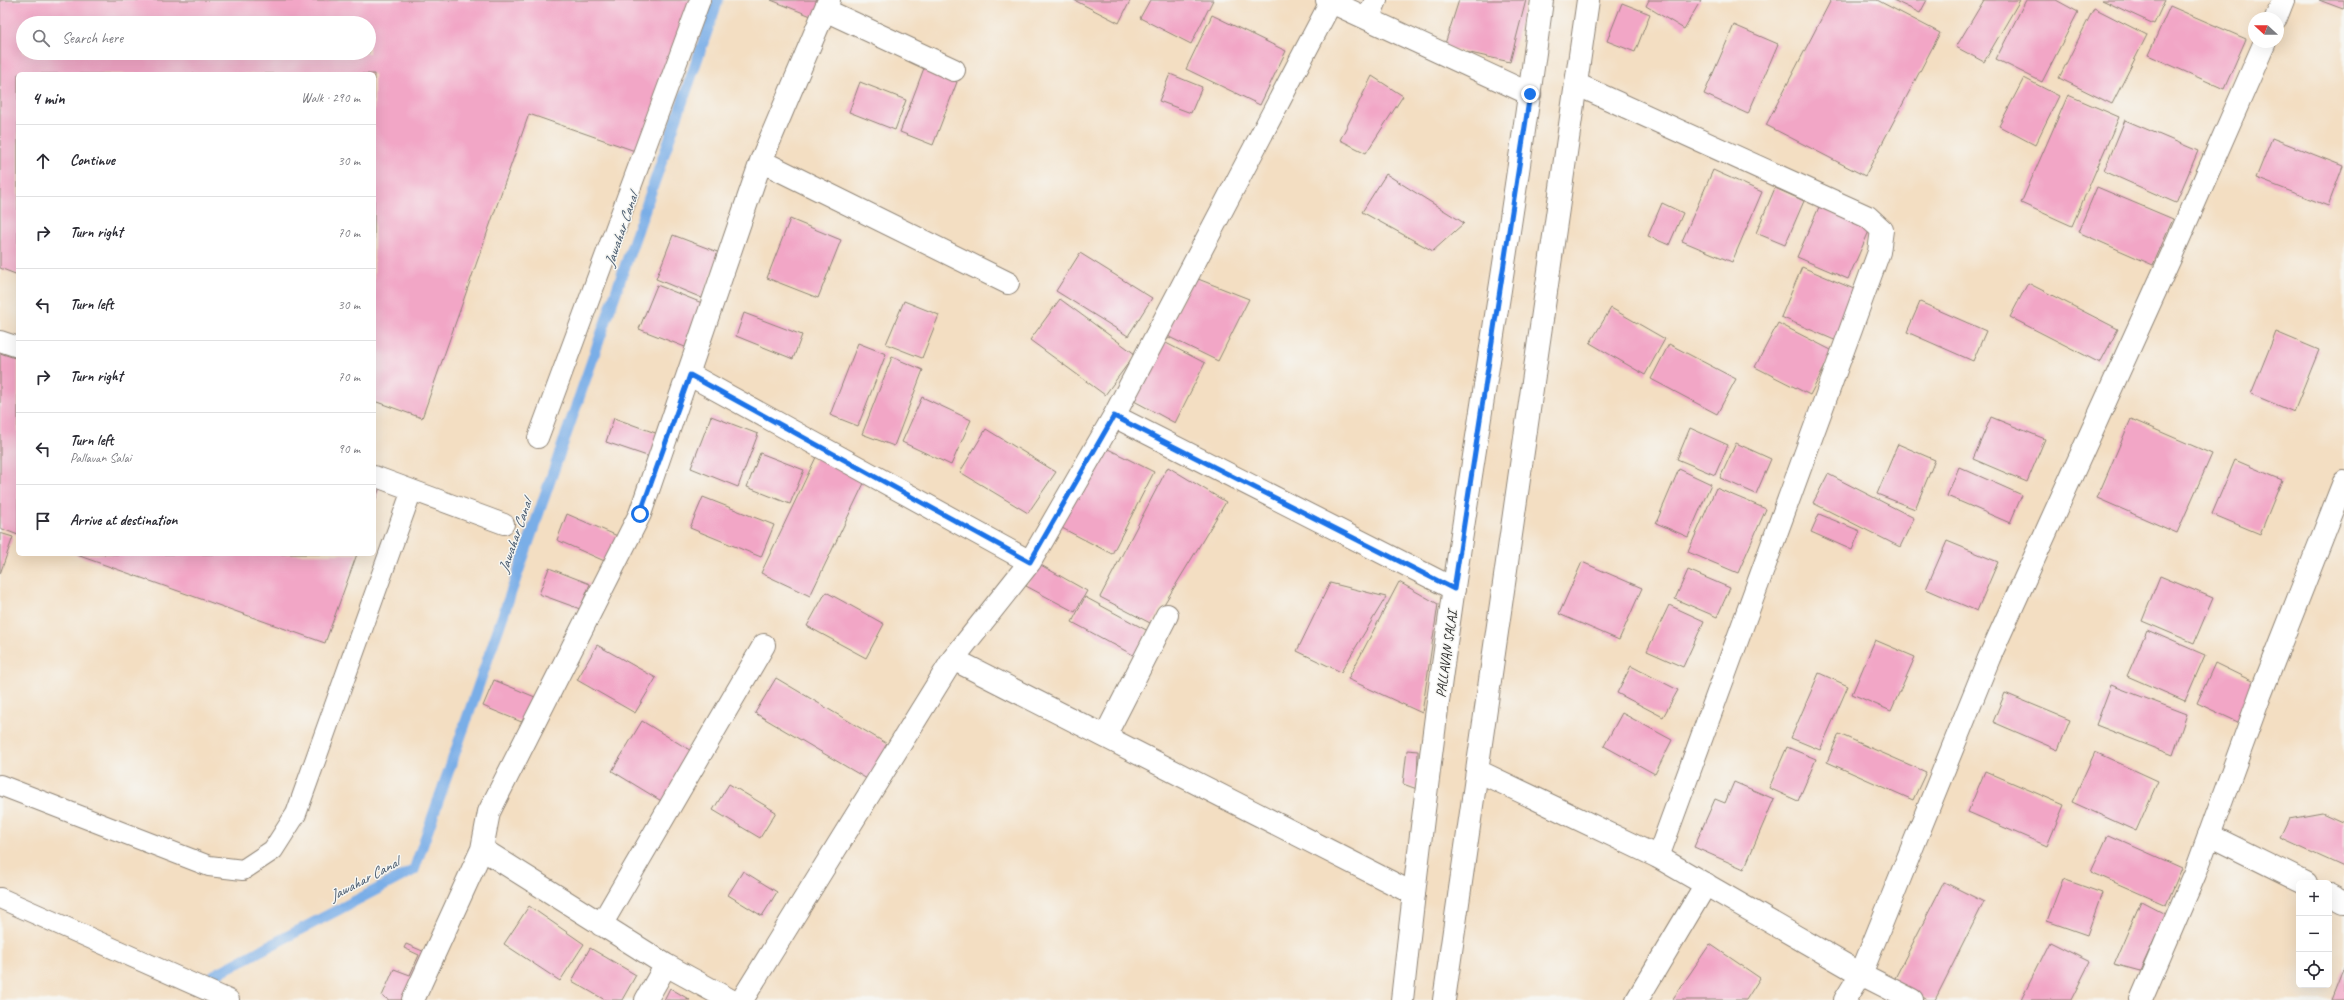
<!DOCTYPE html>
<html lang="en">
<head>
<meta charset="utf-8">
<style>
	body { margin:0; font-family:Caveat,sans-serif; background:#f7f7f7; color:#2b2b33 }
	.controls { position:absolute; right:12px; bottom:12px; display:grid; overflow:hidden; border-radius:6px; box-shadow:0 4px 16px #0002 }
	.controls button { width:36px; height:36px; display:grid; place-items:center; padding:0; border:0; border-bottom:1px solid #e1e1e2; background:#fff; color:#2b2b33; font:20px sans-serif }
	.compass { position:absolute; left:2248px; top:12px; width:36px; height:36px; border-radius:50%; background:#fff; box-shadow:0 4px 16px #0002; rotate:291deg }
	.stop { position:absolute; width:12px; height:12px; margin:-9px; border:3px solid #1a73e8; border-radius:50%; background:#fff }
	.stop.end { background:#1a73e8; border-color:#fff; box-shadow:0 1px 4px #0008 }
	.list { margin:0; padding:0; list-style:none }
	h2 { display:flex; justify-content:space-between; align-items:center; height:52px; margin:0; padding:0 16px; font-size:17px }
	h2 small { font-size:13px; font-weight:400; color:#7c7c81 }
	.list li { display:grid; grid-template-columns:26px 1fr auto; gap:12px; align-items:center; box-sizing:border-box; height:72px; padding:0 16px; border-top:1px solid #e1e1e2 }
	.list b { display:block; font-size:15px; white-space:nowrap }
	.list p { margin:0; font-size:13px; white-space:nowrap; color:#7c7c81 }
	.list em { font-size:13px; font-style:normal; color:#7c7c81 }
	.icon { flex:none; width:22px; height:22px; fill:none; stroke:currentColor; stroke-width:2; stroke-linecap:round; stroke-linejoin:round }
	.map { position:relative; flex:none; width:2344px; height:1000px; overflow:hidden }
	.search { position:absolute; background:#fff; box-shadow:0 4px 16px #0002; left:16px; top:16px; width:360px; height:44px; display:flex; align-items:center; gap:10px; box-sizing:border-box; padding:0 14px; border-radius:22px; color:#7c7c81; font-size:15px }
	.panel { position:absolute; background:#fff; box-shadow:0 4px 16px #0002; left:16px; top:72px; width:360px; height:484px; border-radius:6px }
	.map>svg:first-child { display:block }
</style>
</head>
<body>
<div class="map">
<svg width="2344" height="1000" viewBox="0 0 2344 1000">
	<rect width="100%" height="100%" fill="#f6f6f2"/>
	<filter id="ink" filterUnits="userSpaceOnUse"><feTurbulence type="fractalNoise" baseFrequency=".025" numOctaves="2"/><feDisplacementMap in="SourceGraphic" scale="8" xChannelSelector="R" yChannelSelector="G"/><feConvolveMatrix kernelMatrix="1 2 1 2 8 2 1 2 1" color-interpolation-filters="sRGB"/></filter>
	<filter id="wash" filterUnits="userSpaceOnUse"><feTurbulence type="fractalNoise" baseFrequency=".012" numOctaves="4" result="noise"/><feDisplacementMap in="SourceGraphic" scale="16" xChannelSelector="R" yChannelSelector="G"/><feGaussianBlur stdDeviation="0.9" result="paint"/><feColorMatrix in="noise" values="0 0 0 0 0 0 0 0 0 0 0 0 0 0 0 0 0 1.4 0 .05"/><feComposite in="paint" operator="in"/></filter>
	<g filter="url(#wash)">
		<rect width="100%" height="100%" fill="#f3dec2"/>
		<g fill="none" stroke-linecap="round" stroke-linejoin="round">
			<path stroke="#7aaee7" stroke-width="11" d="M214 975 414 870 718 0"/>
		</g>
		<g id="blocks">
			<path fill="#f2a6c6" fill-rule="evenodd" d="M0 0H692L638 152 529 114 422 418 374 401V74H18V275L0 268ZM23 23H369V53H23Z
				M771 0H823L816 18Z
				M1074 0H1127L1130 1 1119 23Z
				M1150 0H1213L1191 44 1140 18Z
				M1459 0H1526L1510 62 1444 47Z
				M1649 0H1701L1684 29 1646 6Z
				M1831 0H1877L1940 33 1865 176 1766 125Z
				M1893 0H1927L1920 13Z
				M1984 0H2020L1984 62 1956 47Z
				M2026 0H2056L2078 12 2042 82 1996 59Z
				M2102 0H2165L2154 24Z
				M2319 0H2344V7L2343 9Z
				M1622 3 1650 14 1635 52 1607 41Z
				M2170 6 2246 39 2224 89 2148 55Z
				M2094 8 2147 35 2112 104 2059 78Z
				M1212 15 1286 51 1260 105 1186 69Z
				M1734 25 1778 44 1748 114 1704 94Z
				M924 68 957 82 933 145 900 132Z
				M1170 74 1202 87 1191 113 1159 101Z
				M1372 76 1403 96 1366 153 1340 140Z
				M2024 78 2059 96 2035 145 1999 126Z
				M860 82 906 100 895 130 849 112Z
				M2068 95 2119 117 2072 226 2021 203Z
				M2125 120 2198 151 2176 203 2104 171Z
				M2272 138 2343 166 2328 206 2256 178Z
				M1713 170 1762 192 1732 262 1682 241Z
				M1386 174 1464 223 1433 251 1362 212Z
				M2097 187 2173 219 2153 265 2078 232Z
				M1775 188 1804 201 1785 245 1756 233Z
				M1662 203 1683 213 1669 245 1648 236Z
				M1819 207 1870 229 1848 279 1797 257Z
				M790 219 841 240 818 298 767 278Z
				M673 235 720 253 702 298 656 279Z
				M1080 253 1152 298 1128 336 1056 291Z
				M1802 267 1861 292 1839 342 1781 317Z
				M1193 277 1249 299 1218 361 1165 335Z
				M2028 283 2118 329 2100 363 2010 317Z
				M657 285 702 303 685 347 639 329Z
				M1060 299 1135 354 1105 395 1030 340Z
				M904 301 939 315 922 358 886 344Z
				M1920 302 1986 331 1973 361 1907 332Z
				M1611 308 1665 339 1645 375 1590 343Z
				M744 313 802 335 793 359 736 336Z
				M1778 323 1833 351 1810 395 1755 367Z
				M2276 332 2319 350 2294 412 2251 394Z
				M1164 342 1205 363 1175 423 1134 401Z
				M858 343 886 354 858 426 830 415Z
				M1669 344 1736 379 1717 414 1651 379Z
				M0 353 18 359V535L0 528Z
				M892 357 923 370 894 446 862 434Z
				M922 397 971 420 951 465 902 442Z
				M711 416 758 434 738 487 691 468Z
				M1991 417 2045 439 2027 482 1973 459Z
				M614 418 661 435 653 458 606 442Z
				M2131 419 2212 454 2177 533 2097 498Z
				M1690 428 1728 445 1715 475 1677 459Z
				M986 429 1056 472 1028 513 960 472Z
				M1736 443 1771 459 1756 494 1720 478Z
				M1898 444 1935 460 1915 509 1877 494Z
				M1102 446 1154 472 1112 554 1060 527Z
				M760 453 804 470 790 504 747 487Z
				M818 453 867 477 810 596 761 573Z
				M2235 460 2282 480 2260 534 2212 514Z
				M1168 467 1226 502 1152 624 1100 597Z
				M1959 467 2022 495 2010 523 1947 496Z
				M1679 469 1711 484 1688 537 1656 523Z
				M1828 474 1914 518 1900 547 1813 503Z
				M374 485 380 487 374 504Z
				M1716 488 1766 509 1738 573 1688 552Z
				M703 497 774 525 761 557 690 528Z
				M567 514 620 537 609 563 557 540Z
				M1819 514 1860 531 1852 550 1811 532Z
				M0 533 13 537 0 574Z
				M1947 541 1998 562 1977 611 1926 589Z
				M74 554H357L325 643Z
				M1582 562 1642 588 1619 640 1559 614Z
				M1039 564 1087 591 1075 612 1026 586Z
				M549 568 590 584 580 609 539 594Z
				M1688 570 1730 588 1717 617 1675 599Z
				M2160 576 2213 598 2194 643 2142 621Z
				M1399 582 1438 604 1422 713 1348 679Z
				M1330 583 1386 597 1341 672 1297 651Z
				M826 592 884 624 866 658 807 626Z
				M1085 597 1148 631 1135 656 1072 622Z
				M1669 605 1704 621 1683 667 1647 651Z
				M2147 630 2205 655 2185 701 2127 676Z
				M1875 640 1915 657 1891 711 1852 694Z
				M597 645 656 678 635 713 577 680Z
				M2215 663 2258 684 2240 723 2197 703Z
				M1631 666 1678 690 1663 717 1617 693Z
				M1819 673 1848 686 1820 750 1791 738Z
				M776 678 894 748 874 783 755 713Z
				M494 680 535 697 524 723 483 706Z
				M2111 685 2187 714 2173 755 2096 725Z
				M2005 693 2070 720 2058 750 1993 722Z
				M1622 713 1672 740 1655 774 1604 746Z
				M642 721 693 752 663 802 612 771Z
				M1839 734 1926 772 1913 800 1827 762Z
				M1787 747 1816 759 1798 801 1769 788Z
				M1407 750 1418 751 1417 789 1403 784Z
				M2095 752 2158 781 2136 831 2072 802Z
				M1985 771 2064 805 2047 846 1968 812Z
				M1734 782 1774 799 1744 869 1694 847 1715 799 1725 803Z
				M729 784 776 812 760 838 713 810Z
				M2322 813 2344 823V867L2280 838 2289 819Z
				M2108 835 2182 868 2166 905 2091 872Z
				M743 871 777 892 762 916 728 895Z
				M2063 879 2102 893 2087 935 2047 921Z
				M1944 882 1984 902 1935 1000H1928L1893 982Z
				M2141 901 2166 914 2140 971 2114 964Z
				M529 906 584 944 560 981 504 944Z
				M2050 942 2090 962 2071 1000H2021Z
				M406 944 425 952 403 1000H389L382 996 394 969 410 975 419 955 404 948Z
				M1710 944 1760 978 1746 1000H1672Z
				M590 948 636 975 622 1000H605L572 981Z
				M2344 967V1000H2331Z
				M670 988 690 1000H664Z"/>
		</g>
	</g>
	<g filter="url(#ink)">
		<use href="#blocks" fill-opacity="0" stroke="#8f8476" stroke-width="1"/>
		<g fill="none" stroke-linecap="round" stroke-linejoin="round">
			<g stroke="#8f8476" stroke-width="22">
				<path id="service" d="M0 341 18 347
					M538 438 700 0
					M374 476 504 524
					M0 785 209 866 243 870 273 850 296 814 412 490
					M0 898 229 1000"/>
			</g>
			<g stroke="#8f8476" stroke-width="24">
				<path id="minor" d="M1327 0 1530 94
					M825 10 954 70
					M2276 18 2283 0
					M1368 19 1376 0
					M1576 84 1868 217 1882 230 1879 252 1658 857
					M761 161 1008 283
					M690 375 1030 562
					M1114 416 1454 589
					M953 659 1414 894
					M1105 736 1167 615
					M2209 835 2306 883
					M482 849 666 965 730 1000
					M2329 894 2344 902
					M601 925 764 645
					M413 1000 482 849 489 812 640 514 761 161 829 0
					M646 1000 666 965
					M742 1000 953 659 1030 562 1114 416 1331 2
					M1637 1000 1706 884
					M1845 1000 1861 974 1989 658 2172 254 2265 42"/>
			</g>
			<g stroke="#8f8476" stroke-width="24">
				<path id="tertiary" d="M1478 771 1658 857 1861 974 1912 1000
					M1402 1000C1417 862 1434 724 1454 587 1483 391 1517 196 1542 0
					M1444 1000 1588 0
					M2141 1000 2195 874 2261 693 2344 482"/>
			</g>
			<use href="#service" stroke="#fff" stroke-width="20"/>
			<use href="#minor" stroke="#fff" stroke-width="22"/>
			<use href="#tertiary" stroke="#fff" stroke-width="22"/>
		</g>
	</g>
	<g fill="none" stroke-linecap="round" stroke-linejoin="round" filter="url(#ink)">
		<path stroke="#1a73e8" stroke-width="5" d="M640 514 690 375 1030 562 1114 416 1454 589 1530 94"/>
	</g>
	<g text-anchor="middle" stroke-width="3" stroke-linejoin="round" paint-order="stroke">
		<g font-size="14" fill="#2b2b2b" stroke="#f6f6f2">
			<text transform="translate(1446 654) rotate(-82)" y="5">PALLAVAN SALAI</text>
		</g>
		<g font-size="15" font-style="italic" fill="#47596d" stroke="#f6f6f2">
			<text transform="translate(621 230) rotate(-71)" y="5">Jawahar Canal</text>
			<text transform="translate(515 536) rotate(-71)" y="5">Jawahar Canal</text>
			<text transform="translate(364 879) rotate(-28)" y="5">Jawahar Canal</text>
		</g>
	</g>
</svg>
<div class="controls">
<button>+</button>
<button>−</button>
<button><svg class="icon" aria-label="locate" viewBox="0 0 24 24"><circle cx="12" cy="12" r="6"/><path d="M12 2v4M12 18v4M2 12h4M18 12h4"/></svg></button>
</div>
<svg class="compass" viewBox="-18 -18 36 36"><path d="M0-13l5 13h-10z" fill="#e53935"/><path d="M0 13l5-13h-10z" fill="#7c7c81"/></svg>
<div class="stop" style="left:640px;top:514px"></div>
<div class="stop end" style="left:1530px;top:94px"></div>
<div class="search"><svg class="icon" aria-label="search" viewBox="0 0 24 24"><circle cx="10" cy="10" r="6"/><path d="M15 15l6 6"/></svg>Search here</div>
<section class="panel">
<h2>4 min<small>Walk · 290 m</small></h2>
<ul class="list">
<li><svg class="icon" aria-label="ahead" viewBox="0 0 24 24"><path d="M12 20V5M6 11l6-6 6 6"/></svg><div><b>Continue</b></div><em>30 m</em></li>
<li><svg class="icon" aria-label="right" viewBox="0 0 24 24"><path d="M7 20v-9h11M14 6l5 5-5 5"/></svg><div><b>Turn right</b></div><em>70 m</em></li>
<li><svg class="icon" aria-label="left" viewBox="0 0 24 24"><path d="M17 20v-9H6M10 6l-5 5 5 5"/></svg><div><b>Turn left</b></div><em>30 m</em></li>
<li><svg class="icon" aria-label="right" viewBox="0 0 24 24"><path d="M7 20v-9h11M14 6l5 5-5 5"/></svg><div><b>Turn right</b></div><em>70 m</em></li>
<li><svg class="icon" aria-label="left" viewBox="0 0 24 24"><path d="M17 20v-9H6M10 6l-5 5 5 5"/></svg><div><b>Turn left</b><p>Pallavan Salai</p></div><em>90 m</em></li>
<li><svg class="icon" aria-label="arrive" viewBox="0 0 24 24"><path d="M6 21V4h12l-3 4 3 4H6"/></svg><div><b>Arrive at destination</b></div></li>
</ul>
</section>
</div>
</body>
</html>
